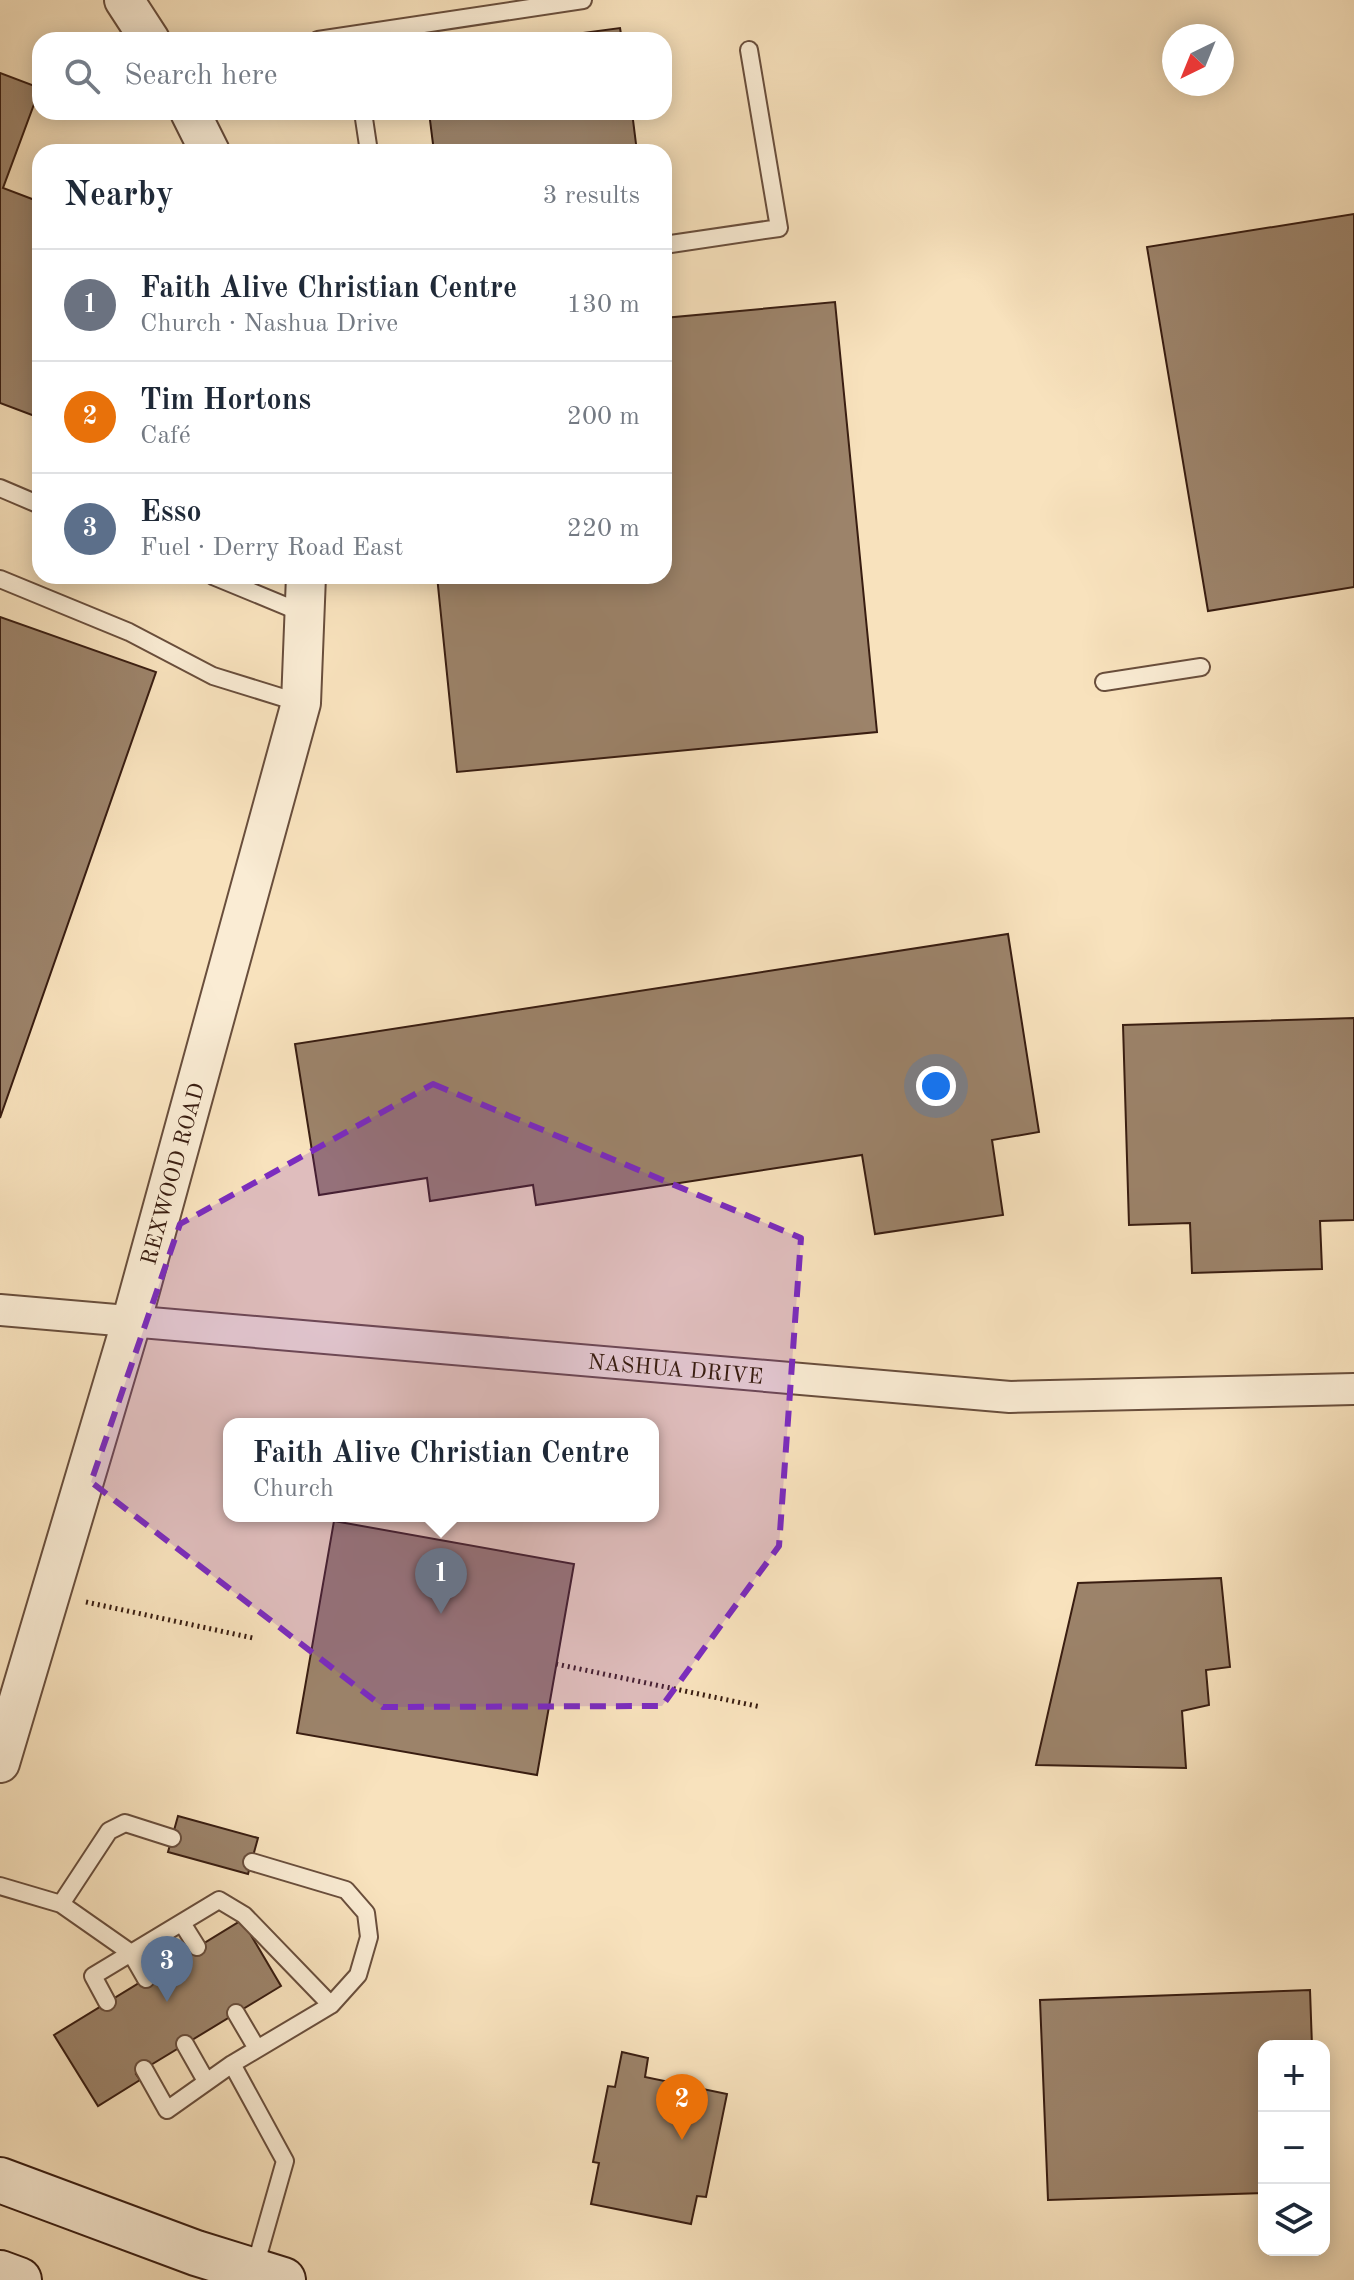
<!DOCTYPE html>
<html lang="en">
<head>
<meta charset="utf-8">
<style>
	body { margin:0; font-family:"Old Standard TT",serif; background:#f2f2f3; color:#1f2937 }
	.controls { position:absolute; right:24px; bottom:24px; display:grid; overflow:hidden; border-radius:16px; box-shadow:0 4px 20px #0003 }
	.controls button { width:72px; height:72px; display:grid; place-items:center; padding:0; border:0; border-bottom:2px solid #e0e1e3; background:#fff; color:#1f2937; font:40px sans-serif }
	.compass { position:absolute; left:1162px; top:24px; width:72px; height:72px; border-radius:50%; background:#fff; box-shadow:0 4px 20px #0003; rotate:223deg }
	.you { position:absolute; left:936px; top:1086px; width:28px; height:28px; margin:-20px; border:6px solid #fff; border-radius:50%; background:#1a73e8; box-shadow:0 0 0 12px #1a73e833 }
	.badge { display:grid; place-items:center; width:52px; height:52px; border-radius:50%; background:#8f2418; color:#fff; font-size:26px; font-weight:700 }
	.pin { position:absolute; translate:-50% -66px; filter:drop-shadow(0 2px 4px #0008) }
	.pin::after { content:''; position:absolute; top:42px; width:28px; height:24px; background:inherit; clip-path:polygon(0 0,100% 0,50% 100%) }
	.popup { position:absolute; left:223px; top:1418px; width:436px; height:104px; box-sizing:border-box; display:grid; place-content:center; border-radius:16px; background:#fff; filter:drop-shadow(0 2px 6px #0005); font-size:26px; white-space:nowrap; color:#747a83 }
	.popup b { font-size:30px; color:#1f2937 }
	.popup::after { content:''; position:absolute; left:50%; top:100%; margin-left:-16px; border:16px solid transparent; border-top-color:#fff }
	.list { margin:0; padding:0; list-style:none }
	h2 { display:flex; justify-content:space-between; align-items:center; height:104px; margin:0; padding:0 32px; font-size:34px }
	h2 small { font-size:26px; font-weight:400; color:#747a83 }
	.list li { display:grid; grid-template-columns:52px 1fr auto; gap:24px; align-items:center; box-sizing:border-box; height:112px; padding:0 32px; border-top:2px solid #e0e1e3 }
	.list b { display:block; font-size:30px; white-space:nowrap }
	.list p { margin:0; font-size:26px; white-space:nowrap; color:#747a83 }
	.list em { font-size:26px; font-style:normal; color:#747a83 }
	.icon { flex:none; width:44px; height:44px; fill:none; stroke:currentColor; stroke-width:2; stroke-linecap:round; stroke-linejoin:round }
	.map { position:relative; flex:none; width:1354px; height:2280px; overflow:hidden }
	.search { position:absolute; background:#fff; box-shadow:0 4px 20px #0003; left:32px; top:32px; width:640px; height:88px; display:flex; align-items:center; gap:20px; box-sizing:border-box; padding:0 28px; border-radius:24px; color:#747a83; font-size:30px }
	.panel { position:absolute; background:#fff; box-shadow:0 4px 20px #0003; left:32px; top:144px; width:640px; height:440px; border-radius:24px }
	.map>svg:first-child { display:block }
</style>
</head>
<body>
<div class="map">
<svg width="1354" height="2280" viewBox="0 0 1354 2280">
	<rect width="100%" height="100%" fill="#f8e2bd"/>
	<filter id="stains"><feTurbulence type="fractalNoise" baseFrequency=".0025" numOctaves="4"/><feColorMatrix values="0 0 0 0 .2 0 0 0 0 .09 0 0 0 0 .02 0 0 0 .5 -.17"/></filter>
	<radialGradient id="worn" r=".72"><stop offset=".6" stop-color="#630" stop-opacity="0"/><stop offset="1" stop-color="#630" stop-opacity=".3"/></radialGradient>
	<path fill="#9c836a" stroke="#391d11" stroke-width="2" d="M620 28 622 40H530Z
		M0 73 40 88 3 188 40 202V418L0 403Z
		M429 112H632L637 152H434Z
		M1354 214V587L1208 611 1147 247Z
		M835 302 877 732 457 772 437 576H664V318Z
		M0 617 156 672 0 1118Z
		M1008 934 1039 1132 992 1140 1003 1215 875 1234 862 1155 536 1205 533 1185 430 1201 427 1178 319 1195 295 1044Z
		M1354 1018V1220L1320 1221 1322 1269 1192 1273 1190 1223 1129 1225 1123 1025Z
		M334 1521 574 1564 537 1775 297 1733Z
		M1221 1578 1230 1667 1206 1670 1209 1705 1182 1711 1186 1768 1036 1765 1078 1583Z
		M178 1816 258 1838 248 1874 168 1852Z
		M242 1920 281 1986 136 2074 140 2080 98 2106 54 2035Z
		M1310 1990 1312 2046H1264V2193L1048 2200 1040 2000Z
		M622 2052 648 2058 645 2077 727 2094 706 2197 697 2196 691 2224 591 2204 599 2163 593 2162 608 2086 615 2087Z"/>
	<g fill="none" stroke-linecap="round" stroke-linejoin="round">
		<g stroke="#694e3c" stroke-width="20">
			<path id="service" d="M318 40 583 0
				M363 112 369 152
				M664 245 779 228 749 50
				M0 488 40 505
				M213 576 305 614
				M0 579 129 632 213 676 300 703
				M1104 682 1201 667
				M252 1862 346 1890 366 1913 369 1937 358 1975 331 2005
				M0 1886 61 1904 131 1953 146 1979
				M61 1904 109 1831 125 1823 172 1838
				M182 1923 197 1947
				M107 2002 93 1976 219 1900 244 1915 331 2005 232 2064 285 2161 254 2270
				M236 2013 256 2047
				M185 2044 206 2081
				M144 2069 167 2110 232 2064"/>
		</g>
		<g stroke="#694e3c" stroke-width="34">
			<g id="minor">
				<path id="s1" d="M0 1310 1010 1397 1354 1389"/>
			</g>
		</g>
		<g stroke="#694e3c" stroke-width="42">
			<g id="tertiary">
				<path d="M124 0 150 40"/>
				<path d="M190 112 210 152"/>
				<path id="s2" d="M0 1763 131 1323 301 703 306 576"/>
			</g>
		</g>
		<g stroke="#391d11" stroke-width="48">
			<path id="secondary" d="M0 2180 196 2253 283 2280
				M0 2273 19 2280"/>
		</g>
		<path stroke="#391d11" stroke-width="5" stroke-dasharray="2 4" stroke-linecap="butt" d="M86 1602 253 1638
			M556 1664 761 1707"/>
		<use href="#service" stroke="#faecd4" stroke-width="16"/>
		<use href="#minor" stroke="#faecd4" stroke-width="30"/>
		<use href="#tertiary" stroke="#faecd4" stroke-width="38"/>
		<use href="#secondary" stroke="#faecd4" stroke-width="44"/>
	</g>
	<path fill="#7b2cbf" fill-opacity="0.2" stroke="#7b2cbf" stroke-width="6" stroke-dasharray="16 10" stroke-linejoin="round" d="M433 1084 801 1238 779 1546 662 1706 383 1707 91 1482 180 1224Z"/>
	<g text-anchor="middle" stroke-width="7" stroke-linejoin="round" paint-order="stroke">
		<g font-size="22" fill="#391d11" stroke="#faecd4">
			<text dy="8" stroke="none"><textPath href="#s2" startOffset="614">REXWOOD ROAD</textPath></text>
			<text dy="8" stroke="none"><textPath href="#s1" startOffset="678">NASHUA DRIVE</textPath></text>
		</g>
	</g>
	<rect width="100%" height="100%" filter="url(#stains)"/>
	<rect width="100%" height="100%" fill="url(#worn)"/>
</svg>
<div class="controls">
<button>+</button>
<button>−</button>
<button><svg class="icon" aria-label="layers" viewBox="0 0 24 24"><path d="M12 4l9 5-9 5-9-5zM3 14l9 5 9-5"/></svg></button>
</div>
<svg class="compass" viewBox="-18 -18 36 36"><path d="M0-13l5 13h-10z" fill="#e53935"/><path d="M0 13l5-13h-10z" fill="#747a83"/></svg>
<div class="you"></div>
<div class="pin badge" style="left:441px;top:1614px;background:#6b7280">1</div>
<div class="popup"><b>Faith Alive Christian Centre</b>Church</div>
<div class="pin badge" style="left:682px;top:2140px;background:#e8710a">2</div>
<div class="pin badge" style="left:167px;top:2002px;background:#5c6f8a">3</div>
<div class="search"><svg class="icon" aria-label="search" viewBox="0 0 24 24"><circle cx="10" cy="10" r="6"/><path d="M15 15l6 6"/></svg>Search here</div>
<section class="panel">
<h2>Nearby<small>3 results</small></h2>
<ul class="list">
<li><span class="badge" style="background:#6b7280">1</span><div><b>Faith Alive Christian Centre</b><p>Church · Nashua Drive</p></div><em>130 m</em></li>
<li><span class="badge" style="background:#e8710a">2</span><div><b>Tim Hortons</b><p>Café</p></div><em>200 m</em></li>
<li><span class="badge" style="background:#5c6f8a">3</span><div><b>Esso</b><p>Fuel · Derry Road East</p></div><em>220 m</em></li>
</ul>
</section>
</div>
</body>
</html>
